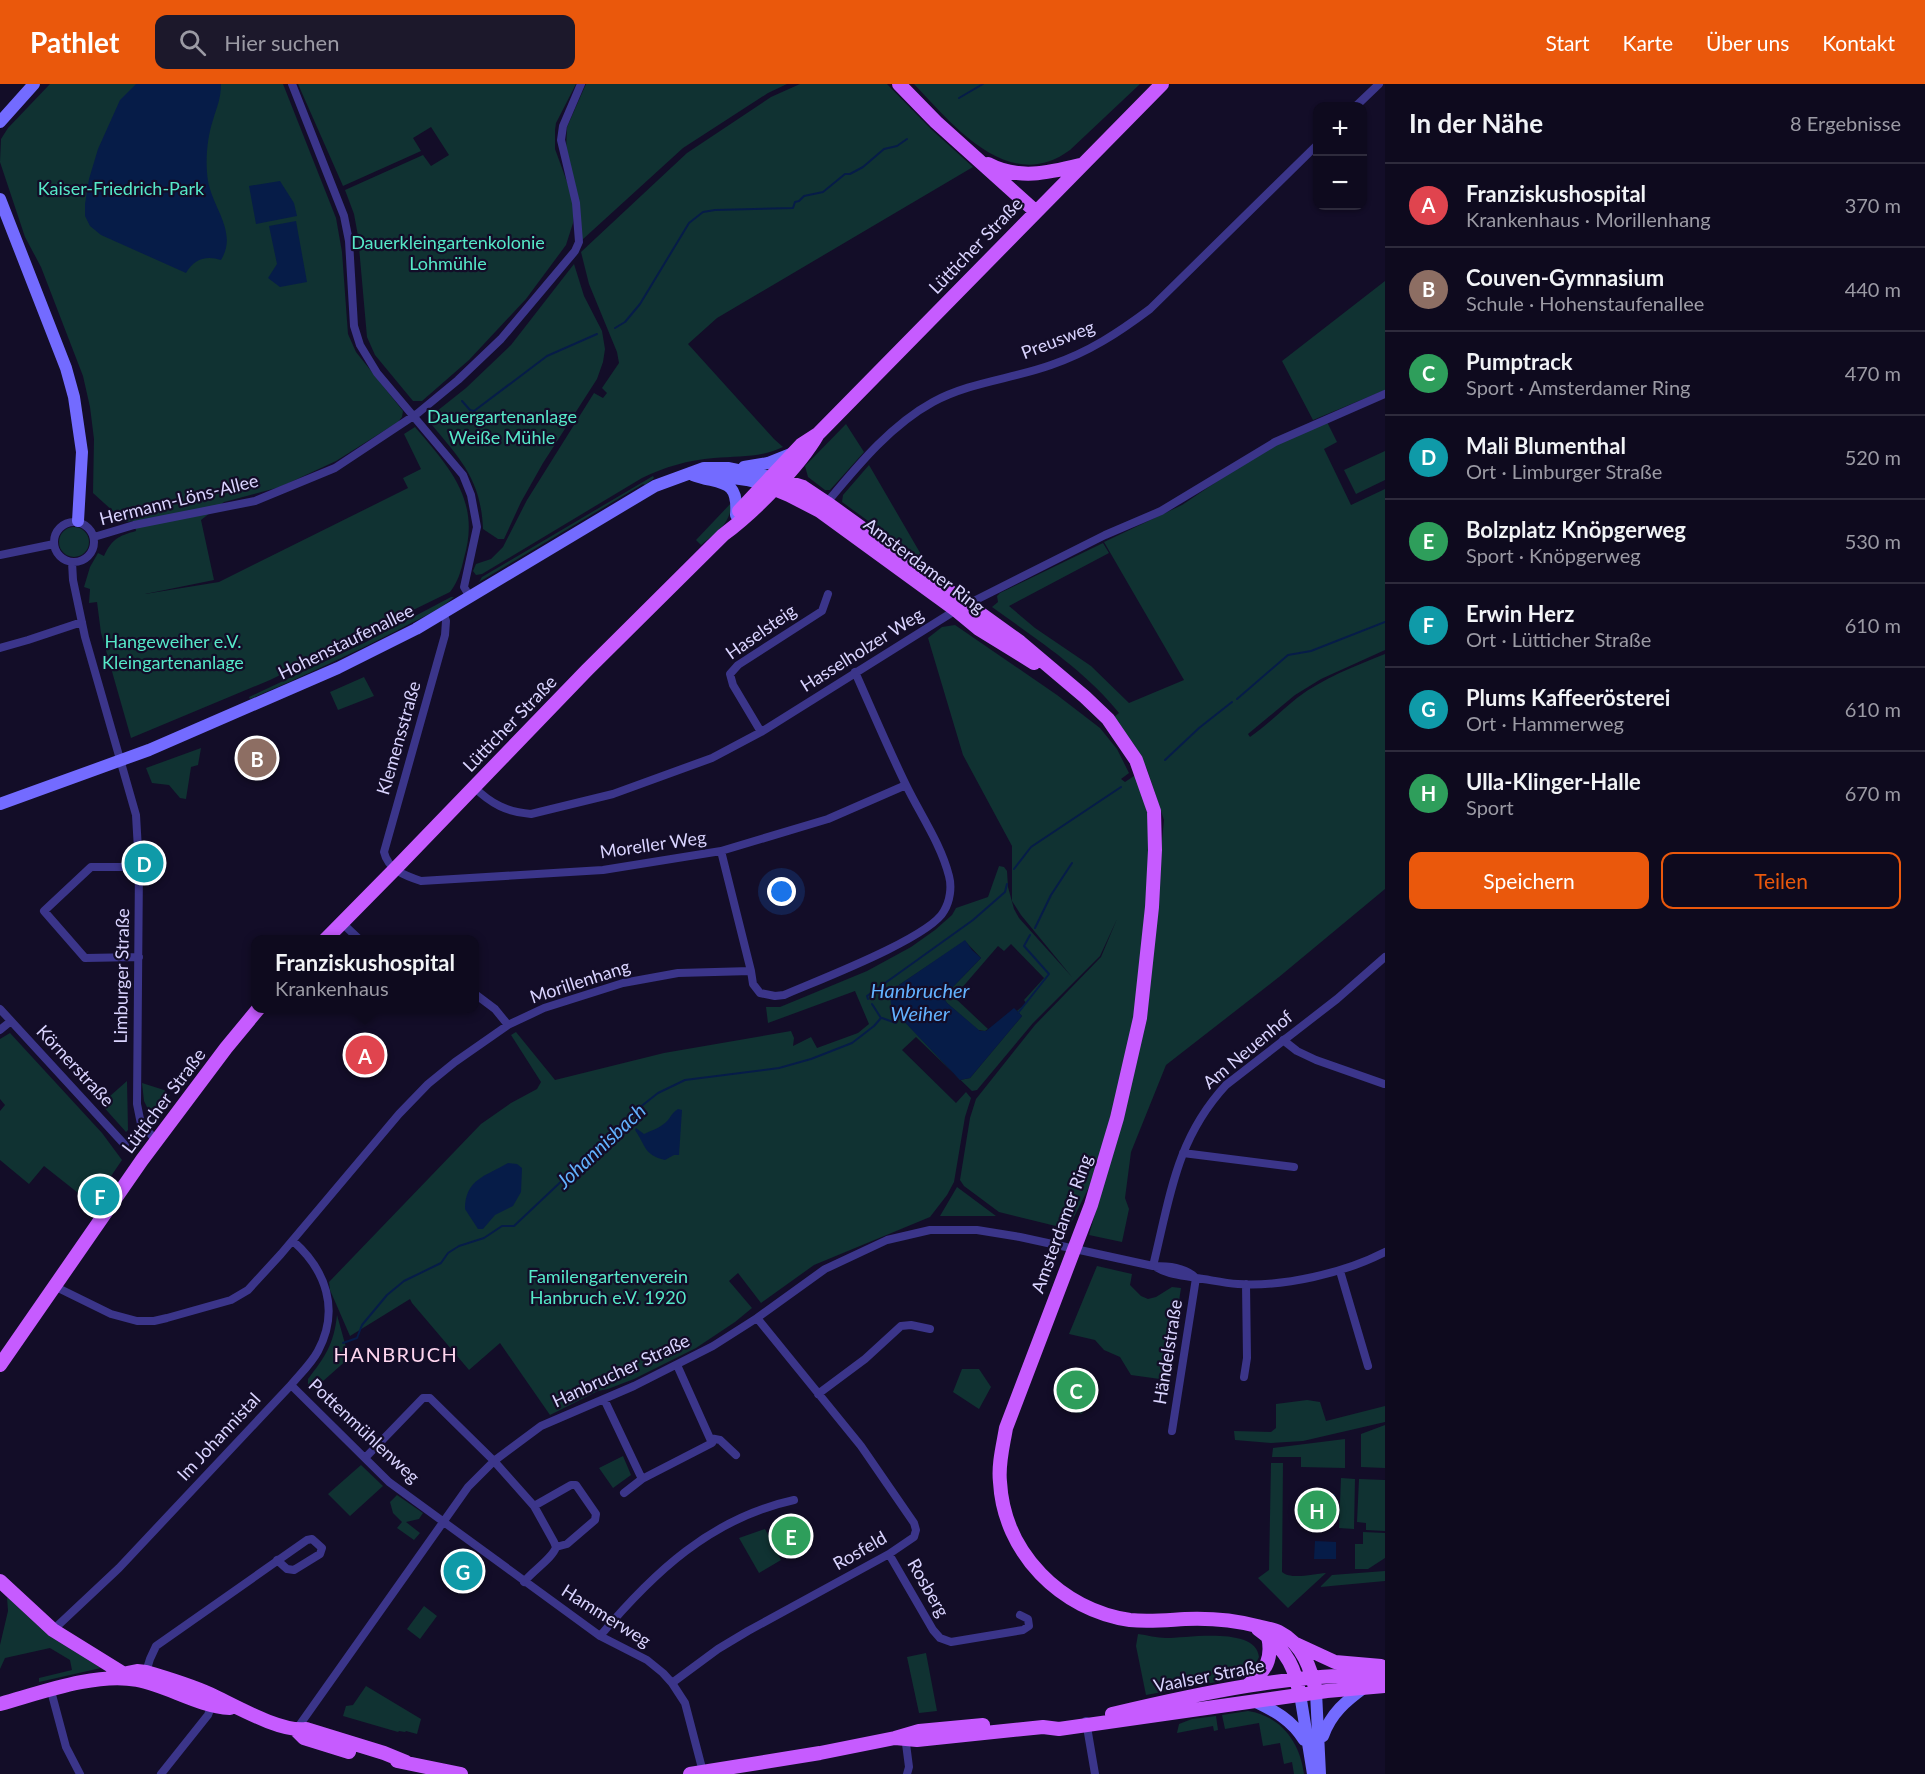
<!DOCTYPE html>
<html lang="de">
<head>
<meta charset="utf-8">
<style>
	body { margin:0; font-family:Lato,sans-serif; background:#1c182b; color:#f1f3f6 }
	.controls { position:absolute; right:18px; top:18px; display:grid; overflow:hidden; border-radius:12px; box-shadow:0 2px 4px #0004 }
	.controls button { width:54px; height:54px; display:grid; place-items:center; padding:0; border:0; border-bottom:2px solid #2e2b3c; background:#0e0a1e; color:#f1f3f6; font:30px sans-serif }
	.you { position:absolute; left:782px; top:808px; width:21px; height:21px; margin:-15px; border:4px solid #fff; border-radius:50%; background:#1a73e8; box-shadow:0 0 0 9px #1a73e833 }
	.badge { display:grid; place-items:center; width:39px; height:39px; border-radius:50%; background:#ea580c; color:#fff; font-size:20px; font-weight:700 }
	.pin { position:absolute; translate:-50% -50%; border:3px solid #fff; box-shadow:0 2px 6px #0006 }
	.popup { position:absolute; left:251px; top:851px; width:228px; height:78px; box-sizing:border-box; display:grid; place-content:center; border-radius:12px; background:#0e0a1e; filter:drop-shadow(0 2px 4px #0005); font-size:20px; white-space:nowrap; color:#9b9aa4 }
	.popup b { font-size:22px; color:#f1f3f6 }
	.popup::after { content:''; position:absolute; left:50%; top:100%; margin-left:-12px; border:12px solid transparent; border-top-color:#0e0a1e }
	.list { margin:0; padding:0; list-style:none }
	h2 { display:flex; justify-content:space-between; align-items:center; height:78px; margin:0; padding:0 24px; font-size:26px }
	h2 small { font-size:20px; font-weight:400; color:#9b9aa4 }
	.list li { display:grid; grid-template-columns:39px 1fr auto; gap:18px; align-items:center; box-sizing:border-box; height:84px; padding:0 24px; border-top:2px solid #2e2b3c }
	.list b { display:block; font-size:22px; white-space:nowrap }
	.list p { margin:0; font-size:20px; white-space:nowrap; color:#9b9aa4 }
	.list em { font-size:20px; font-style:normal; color:#9b9aa4 }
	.actions { display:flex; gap:12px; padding:18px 24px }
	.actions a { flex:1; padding:14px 0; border:2px solid #ea580c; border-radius:12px; text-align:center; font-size:21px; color:#ea580c }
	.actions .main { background:#ea580c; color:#fff }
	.icon { flex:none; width:33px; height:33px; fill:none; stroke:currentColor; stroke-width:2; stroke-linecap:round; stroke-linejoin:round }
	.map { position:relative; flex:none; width:1385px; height:1690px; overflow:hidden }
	header { display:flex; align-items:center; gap:36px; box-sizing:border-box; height:84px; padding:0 30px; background:#ea580c; color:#fff }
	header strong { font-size:28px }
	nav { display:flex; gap:33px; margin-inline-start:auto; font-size:21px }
	.search { width:420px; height:54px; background:#1c182b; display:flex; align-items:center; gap:15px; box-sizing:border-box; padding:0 21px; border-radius:12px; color:#9b9aa4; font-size:22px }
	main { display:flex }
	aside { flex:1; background:#0e0a1e }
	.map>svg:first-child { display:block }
</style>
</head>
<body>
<header>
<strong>Pathlet</strong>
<div class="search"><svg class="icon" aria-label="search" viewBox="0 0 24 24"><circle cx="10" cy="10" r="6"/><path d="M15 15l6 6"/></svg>Hier suchen</div>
<nav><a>Start</a><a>Karte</a><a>Über uns</a><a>Kontakt</a></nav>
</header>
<main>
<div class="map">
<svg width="1385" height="1690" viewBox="0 0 1385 1690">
	<rect width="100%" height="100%" fill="#130d28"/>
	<path fill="#103232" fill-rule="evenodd" d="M50 0H283L336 134 342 168 348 250 356 268 403 327 402 333 398 338 336 377 280 403 224 418 201 436 214 496 145 510 219 498 408 404 403 394 421 385 404 350 415 343C450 384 481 417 464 474 461 487 458 498 450 508L270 596 131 654 101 549 97 518 89 519 90 505 84 503 90 483 98 469 104 472C112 455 118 452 136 447L135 437 125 438 93 409 94 355 90 323 83 292 41 183 25 153 0 78 1 55 8 44Z
		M298 0H576L556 39 555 46V65L574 117 573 139 566 161 526 215 469 276 422 317H413L375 271 367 253 358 152 354 130 345 106 423 71 431 82 449 71 431 43 413 54 421 67 343 102Z
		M586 0H787L768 9 683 64 582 156 566 68 567 43Z
		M800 0H887L932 46 973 83 717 234 688 260 774 355 783 363C760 374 739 372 714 374 688 376 665 383 642 394L482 490 476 491 473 487 476 480 491 475 503 463 527 416 594 309 603 314 607 309 602 304 619 279 617 268 589 200 581 168 687 69 771 13Z
		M914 0H1140L1070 66C1009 111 954 42 914 0Z
		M574 180 584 212 602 247 605 265 603 278 597 295 543 379 521 418 504 455H498L483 445C481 393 458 373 427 335L466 304 511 261Z
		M1385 197V306L1313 336 1282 277Z
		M1327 338 1337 358 1324 365 1351 421 1385 405V566L1321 595 1295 611 1248 650 1250 653C1267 641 1281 627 1297 614 1323 594 1355 582 1385 570V805L1279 893 1166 981 1131 1068 1125 1114 1129 1125 1122 1158 1089 1151 1121 1038 1157 808 1164 736 1147 685 1135 662 1114 633 1119 629C1085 586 1036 555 992 523L998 518 997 512 1000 509 1103 459 1109 469 1009 522 1035 544 1091 582 1129 619 1184 596 1104 458 1182 421 1240 382 1274 362Z
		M846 340 864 368 830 406H825L808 393 805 382Z
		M1385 367V396L1356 410 1344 386Z
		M869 381 926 479 842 418 843 411Z
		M653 392 654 394 645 401 643 400 479 498 482 493Z
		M733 417C728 443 719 446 701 461L696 456Z
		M59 458a15 15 0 1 1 30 0a15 15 0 1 1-30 0Z
		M451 513H454C439 527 416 536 398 546 349 571 300 594 250 615L249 613 366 558Z
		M955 541 1057 611 1100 644 1117 665 1129 689 1121 695 1125 698 1137 690 1148 731V807L1135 932 1125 984 1093 1095 1068 1145 999 1128 964 1102 960 1096 970 1034 976 1015 1035 941 1101 873 1117 835 1100 872 1033 939 977 1006 972 1007 916 953 902 966 956 1019 966 1008 971 1014 965 1033 954 1098 947 1111 930 1133 814 1181 761 1219 738 1189 729 1197 752 1224 735 1238 696 1264 634 1295 608 1305 598 1307 550 1331 500 1259 469 1286 412 1219 410 1215 350 1252 330 1206 329 1198 481 1040 511 1019 537 1005 541 998 511 951 516 948 555 996 664 969 791 947 794 954 793 962 811 953 817 964 858 949 869 940 855 907 768 939 766 923H780L867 887 911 863 935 846 952 831 956 824 988 813 999 782 1004 783 1007 787 1008 803 1014 825 1019 834 1072 893 1021 831 1012 817V762L963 671 928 554 942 543ZM965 857 981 874 948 908 945 916 947 919 978 946 985 947 988 945 954 913 998 862 1004 867 1011 860 1044 894 1024 916 1026 919 1017 927 1014 924 1022 932 970 994 960 996 891 923 899 901Z
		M364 593 374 612 338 626 330 608Z
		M201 664 198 681 191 683 186 715 180 714 169 701 152 699 146 684Z
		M10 949 102 1049 122 1076 92 1120 44 1082 29 1100 0 1076V1027L5 1021 0 1015V955Z
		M127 997 128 1046 126 1048 101 1020Z
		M142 999 164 1006 170 1011 153 1035 144 1017Z
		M957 1103 996 1132H940Z
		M1097 1182 1132 1190 1130 1201 1141 1212 1148 1215 1156 1213 1172 1203 1181 1204 1167 1296 1131 1291 1120 1273 1104 1266 1095 1256 1069 1250Z
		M337 1231 349 1274 313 1306 308 1300V1295C325 1273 334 1260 337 1231Z
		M962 1285H979L991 1303 979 1325 953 1308Z
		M1072 1287 1093 1294 1082 1330 1064 1325 1062 1319 1066 1290Z
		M1307 1316 1320 1318 1326 1337 1385 1322V1338L1303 1357 1271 1359 1235 1356 1234 1347 1271 1348 1276 1344V1320Z
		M1385 1341V1384L1361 1383V1350Z
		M1345 1355V1384L1301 1383V1373H1272L1273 1364Z
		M623 1372 631 1391 613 1404 599 1384Z
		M1271 1379H1283L1282 1488C1291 1496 1313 1490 1326 1489L1288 1524 1258 1494 1269 1486Z
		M361 1381 383 1402 350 1432 328 1410Z
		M1341 1394 1355 1395 1354 1445 1339 1444Z
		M1359 1395 1385 1396V1447L1366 1446V1439L1357 1438Z
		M397 1411 423 1429 419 1435 406 1438 420 1449 414 1456 397 1444 402 1438 393 1429 390 1418Z
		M801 1432 813 1453 781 1471 769 1450Z
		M765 1445 781 1476 759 1489 739 1454Z
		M1363 1448 1385 1449V1474L1368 1485H1355V1460H1363Z
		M1385 1487V1497L1320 1503 1332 1491Z
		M7 1513 48 1551 101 1584 39 1598V1594L72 1586 70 1576 50 1564 5 1574 0 1585V1561L8 1527Z
		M424 1522 437 1532 420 1555 407 1545Z
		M1138 1550C1147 1551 1157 1554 1166 1554 1187 1554 1256 1542 1259 1573L1254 1583 1238 1594 1146 1611 1136 1562Z
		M926 1569 937 1627 919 1629 907 1573Z
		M366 1602 421 1635 417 1650 406 1647 405 1648 399 1647 398 1648 343 1632 346 1622 353 1621Z
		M1248 1627C1281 1632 1300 1658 1304 1690H1294L1292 1678 1284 1680 1280 1659 1263 1662 1259 1639 1225 1645 1222 1631Z
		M1216 1632 1218 1646 1214 1647 1213 1642 1177 1649 1179 1640 1192 1635Z"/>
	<path fill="#061c48" d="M136 0H221C221 14 217 23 213 36 207 54 205 78 208 97 213 125 238 148 221 176 206 171 194 175 186 189L101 151 90 142 85 132V120L89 95 98 65 120 16Z
		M280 97 294 119 297 132 256 140 249 102Z
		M296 137 307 198 280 203 268 194 277 180 269 142Z
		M965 856 972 866 981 874 948 908 945 916 947 919 980 947H986L1014 924 1022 932 970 994 960 996 894 927C887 916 892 910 899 901Z
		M678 1025 682 1026 679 1071H674L665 1076C644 1071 646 1062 635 1046L636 1044 644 1050C653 1046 662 1043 668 1036 672 1031 673 1028 678 1025Z
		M508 1079 517 1080 522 1084 521 1108 513 1122 495 1131 483 1145H478L465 1125C465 1095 486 1092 508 1079Z
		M1320 1410H1335L1334 1440H1319Z
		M1315 1457 1336 1458V1475H1314Z"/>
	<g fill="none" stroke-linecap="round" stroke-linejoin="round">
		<path stroke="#061c48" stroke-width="2" d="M959 14 983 0
			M615 244 625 238 640 220 689 139 703 128 715 126 793 124 795 118 799 117 804 112 823 108 845 90H850L863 83 884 65 897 62 907 55
			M462 317 470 326 474 327 547 272 597 250
			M1237 615 1288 571 1311 567 1385 538
			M1165 676 1199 644 1232 618
			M1014 785 1031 763 1121 703
			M1035 844 1051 811 1072 779
			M868 915 867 912 973 836 1005 808 1007 800
			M1018 929 1049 890 1024 862 1030 851
			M882 934 896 939
			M343 1259 357 1254 362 1241 387 1211 404 1197 441 1179 448 1169 459 1162 484 1154 502 1142H514L639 1024 658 1009 685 996 779 984 811 975 852 959 874 942 881 934 872 920"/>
		<path stroke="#3b358a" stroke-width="8" d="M292 0 344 132 349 157 354 242 360 261 377 289 463 391 471 411 477 443 464 503 470 513
			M1356 22 1379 0
			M824 422C855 385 889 342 933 318 970 298 1012 295 1051 281 1089 268 1118 249 1150 225L1318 60
			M54 458a20 20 0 1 1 40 0a20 20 0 1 1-40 0Z
			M94 453 134 441 255 417 335 384 418 329 458 296 501 255 575 167 579 158 576 119 561 56 563 42 581 0
			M0 471 54 460
			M72 478 73 496 85 553 136 731 139 783 137 1020 141 1040 157 1057
			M443 529 446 537 445 551 384 768C388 786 406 792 421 797L603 786 721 767 828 735 906 701
			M0 564 28 556 82 538
			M761 648 733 601 730 590 738 581 822 527 828 510
			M474 703C491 720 507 728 531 730L613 710 712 674 761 648 956 526 1105 451 1161 427 1275 358 1385 310
			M721 767 751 887
			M342 839 360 856
			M139 873 85 874 44 827 91 783H139
			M475 910 495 925 508 941
			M0 925 125 1061
			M0 946 11 937
			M1283 956 1297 967 1316 976 1384 1000
			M1183 1069 1294 1083
			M1153 1182C1170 1113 1176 1055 1226 1001L1337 915 1385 873
			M1154 1182C1168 1191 1181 1191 1197 1194 1211 1196 1224 1199 1238 1200 1284 1203 1344 1189 1385 1168
			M1340 1187 1368 1282
			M54 1202 111 1230 137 1237H154L167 1234 231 1216 248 1206 281 1170 399 1030 428 1000 455 978 508 941 544 924 623 899 678 889 751 887 753 900 760 909 775 912 784 911C816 897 930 854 944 827 950 817 952 803 949 792 941 760 920 730 906 701 888 664 872 626 855 588
			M1244 1293 1247 1274 1246 1200
			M291 1301 389 1398 600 1552 647 1576 663 1589 672 1599 685 1619 703 1688
			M818 1310 865 1275 901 1242 911 1241 930 1245
			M604 1315 642 1395 712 1359 677 1281
			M1172 1347 1196 1194
			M710 1354 720 1356 736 1371
			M365 1374 423 1314H430L494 1377 534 1422 554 1458 556 1463C553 1474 532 1487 524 1498
			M624 1409 642 1395
			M534 1422 571 1401H576L596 1430 595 1436 567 1460 556 1463
			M889 1470 933 1546 940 1554 951 1558 1023 1546 1029 1542 1028 1535 1020 1531
			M53 1546 119 1484 291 1301C300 1290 311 1280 318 1267 340 1226 326 1186 293 1157
			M600 1552C653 1489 711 1434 794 1416
			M145 1591 150 1575 156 1562 307 1456 312 1455 322 1464 320 1470 294 1486 287 1485 277 1476
			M672 1599 718 1565 748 1547 889 1470 914 1453 916 1446 914 1439 861 1362 757 1234
			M51 1607 66 1663 80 1690
			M1086 1637 1095 1690
			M296 1646 468 1403 494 1377 541 1342 634 1302 713 1262 757 1234 825 1185 887 1156 930 1146H977L1020 1153 1153 1182C1168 1182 1185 1183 1196 1194
			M905 1652 909 1683 907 1690
			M161 1690 208 1631 213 1618"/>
		<path stroke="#736bff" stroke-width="12" d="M0 38 34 0
			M0 115 66 284 74 313 82 368 78 437
			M744 383 768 379 793 369
			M693 391C720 401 739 393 736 431
			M712 391 747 396 763 400
			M0 720 149 666 338 584 416 545 655 402 704 384H729L771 393
			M1316 1608 1320 1690
			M1300 1610 1313 1690
			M1254 1617C1275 1627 1292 1636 1304 1656
			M1323 1652C1331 1629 1346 1617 1365 1603"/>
		<path stroke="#c65bff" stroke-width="14" d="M899 0 936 38 1035 127
			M988 80C1018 96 1048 89 1080 81
			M771 393 803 403 827 419 1020 558 1085 613 1108 635 1136 676 1154 727 1155 766 1152 823 1140 934 1117 1034 1091 1121 1006 1344C1003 1362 998 1380 1000 1398 1004 1469 1061 1526 1130 1536 1149 1538 1167 1536 1185 1535 1209 1534 1234 1536 1257 1542 1264 1544 1273 1545 1279 1548 1303 1560 1311 1585 1316 1608
			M765 401 789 411 820 427 956 526 979 545 1034 579
			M739 427 801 361 818 350 1162 0
			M325 856 395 785 587 586 723 451C754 428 799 383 818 350
			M0 1281 142 1076 226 964 259 924
			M0 1497 53 1546 124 1590
			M1258 1545C1280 1561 1293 1576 1298 1603
			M1296 1560 1335 1578 1381 1582 1385 1585
			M109 1594 112 1592 137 1587 146 1588C169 1595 194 1602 216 1613 239 1624 281 1648 306 1645L384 1669 406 1678
			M1248 1601C1266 1587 1273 1575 1268 1552
			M0 1620C40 1609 96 1588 137 1596 169 1602 197 1622 230 1624
			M1112 1630C1201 1609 1293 1589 1385 1591
			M296 1646 304 1654 349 1668
			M895 1654 917 1656 1043 1643 1059 1645 1327 1607 1385 1602
			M397 1677 461 1690
			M690 1690 820 1669 895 1654 919 1647 983 1641"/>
	</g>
	<g text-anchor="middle" stroke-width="4.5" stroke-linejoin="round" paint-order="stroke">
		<g font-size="18" fill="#56e9c8" stroke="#130d28">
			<text x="121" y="111">Kaiser-Friedrich-Park</text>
			<text x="448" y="165">Dauerkleingartenkolonie<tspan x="448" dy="21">Lohmühle</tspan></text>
			<text x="502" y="339">Dauergartenanlage<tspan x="502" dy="21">Weiße Mühle</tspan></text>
			<text x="173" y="564">Hangeweiher e.V.<tspan x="173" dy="21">Kleingartenanlage</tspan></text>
			<text x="608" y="1199">Familengartenverein<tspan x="608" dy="21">Hanbruch e.V. 1920</tspan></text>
		</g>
		<g font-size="18" fill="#dad4ff" stroke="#130d28">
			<text transform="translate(976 162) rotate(-46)" y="6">Lütticher Straße</text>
			<text transform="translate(1058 256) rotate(-21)" y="6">Preusweg</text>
			<text transform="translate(179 416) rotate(-14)" y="6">Hermann-Löns-Allee</text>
			<text transform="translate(924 482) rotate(37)" y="6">Amsterdamer Ring</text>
			<text transform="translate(761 548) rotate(-35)" y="6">Haselsteig</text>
			<text transform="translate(346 558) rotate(-26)" y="6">Hohenstaufenallee</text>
			<text transform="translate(862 566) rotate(-32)" y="6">Hasselholzer Weg</text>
			<text transform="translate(510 640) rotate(-46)" y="6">Lütticher Straße</text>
			<text transform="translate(399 654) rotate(-74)" y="6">Klemensstraße</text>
			<text transform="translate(653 761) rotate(-8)" y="6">Moreller Weg</text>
			<text transform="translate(122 892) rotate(-89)" y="6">Limburger Straße</text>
			<text transform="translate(580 898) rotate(-18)" y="6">Morillenhang</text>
			<text transform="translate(1248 966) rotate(-40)" y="6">Am Neuenhof</text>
			<text transform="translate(75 982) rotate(47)" y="6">Körnerstraße</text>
			<text transform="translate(164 1017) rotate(-53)" y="6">Lütticher Straße</text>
			<text transform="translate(1062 1140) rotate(-70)" y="6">Amsterdamer Ring</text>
			<text transform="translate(1168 1268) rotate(-81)" y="6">Händelstraße</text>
			<text transform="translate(621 1287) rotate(-25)" y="6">Hanbrucher Straße</text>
			<text transform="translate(364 1347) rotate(43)" y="6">Pottenmühlenweg</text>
			<text transform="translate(219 1353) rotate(-47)" y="6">Im Johannistal</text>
			<text transform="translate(860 1467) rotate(-30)" y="6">Rosfeld</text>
			<text transform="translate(928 1504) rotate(60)" y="6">Rosberg</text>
			<text transform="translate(606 1532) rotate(32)" y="6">Hammerweg</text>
			<text transform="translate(1209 1592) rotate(-11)" y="6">Vaalser Straße</text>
		</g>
		<g font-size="20" font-style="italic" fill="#62b2ff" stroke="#130d28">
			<text x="920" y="914">Hanbrucher<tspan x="920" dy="23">Weiher</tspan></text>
			<text transform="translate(601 1062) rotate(-43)" y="7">Johannisbach</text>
		</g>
		<g font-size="20" letter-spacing="1.5" fill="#ffd6ef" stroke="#130d28">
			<text x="396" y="1278">HANBRUCH</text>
		</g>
	</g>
</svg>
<div class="controls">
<button>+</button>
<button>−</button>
</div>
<div class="you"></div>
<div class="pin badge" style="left:365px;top:971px;background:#e0444e">A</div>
<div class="popup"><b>Franziskushospital</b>Krankenhaus</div>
<div class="pin badge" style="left:257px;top:674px;background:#8d6e63">B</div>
<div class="pin badge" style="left:1076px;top:1306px;background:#2e9e5b">C</div>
<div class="pin badge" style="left:144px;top:779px;background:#0f9aa8">D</div>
<div class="pin badge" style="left:791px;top:1452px;background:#2e9e5b">E</div>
<div class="pin badge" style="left:100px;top:1112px;background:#0f9aa8">F</div>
<div class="pin badge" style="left:463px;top:1487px;background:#0f9aa8">G</div>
<div class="pin badge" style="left:1317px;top:1426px;background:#2e9e5b">H</div>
</div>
<aside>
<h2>In der Nähe<small>8 Ergebnisse</small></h2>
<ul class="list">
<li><span class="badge" style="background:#e0444e">A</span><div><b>Franziskushospital</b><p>Krankenhaus · Morillenhang</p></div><em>370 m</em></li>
<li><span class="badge" style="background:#8d6e63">B</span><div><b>Couven-Gymnasium</b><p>Schule · Hohenstaufenallee</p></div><em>440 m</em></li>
<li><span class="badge" style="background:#2e9e5b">C</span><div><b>Pumptrack</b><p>Sport · Amsterdamer Ring</p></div><em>470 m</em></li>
<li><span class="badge" style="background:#0f9aa8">D</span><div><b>Mali Blumenthal</b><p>Ort · Limburger Straße</p></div><em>520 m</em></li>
<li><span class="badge" style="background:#2e9e5b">E</span><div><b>Bolzplatz Knöpgerweg</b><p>Sport · Knöpgerweg</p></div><em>530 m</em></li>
<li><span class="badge" style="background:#0f9aa8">F</span><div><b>Erwin Herz</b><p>Ort · Lütticher Straße</p></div><em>610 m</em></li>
<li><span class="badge" style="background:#0f9aa8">G</span><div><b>Plums Kaffeerösterei</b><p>Ort · Hammerweg</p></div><em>610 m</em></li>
<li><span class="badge" style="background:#2e9e5b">H</span><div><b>Ulla-Klinger-Halle</b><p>Sport</p></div><em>670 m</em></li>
</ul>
<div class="actions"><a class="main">Speichern</a><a>Teilen</a></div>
</aside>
</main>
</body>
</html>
